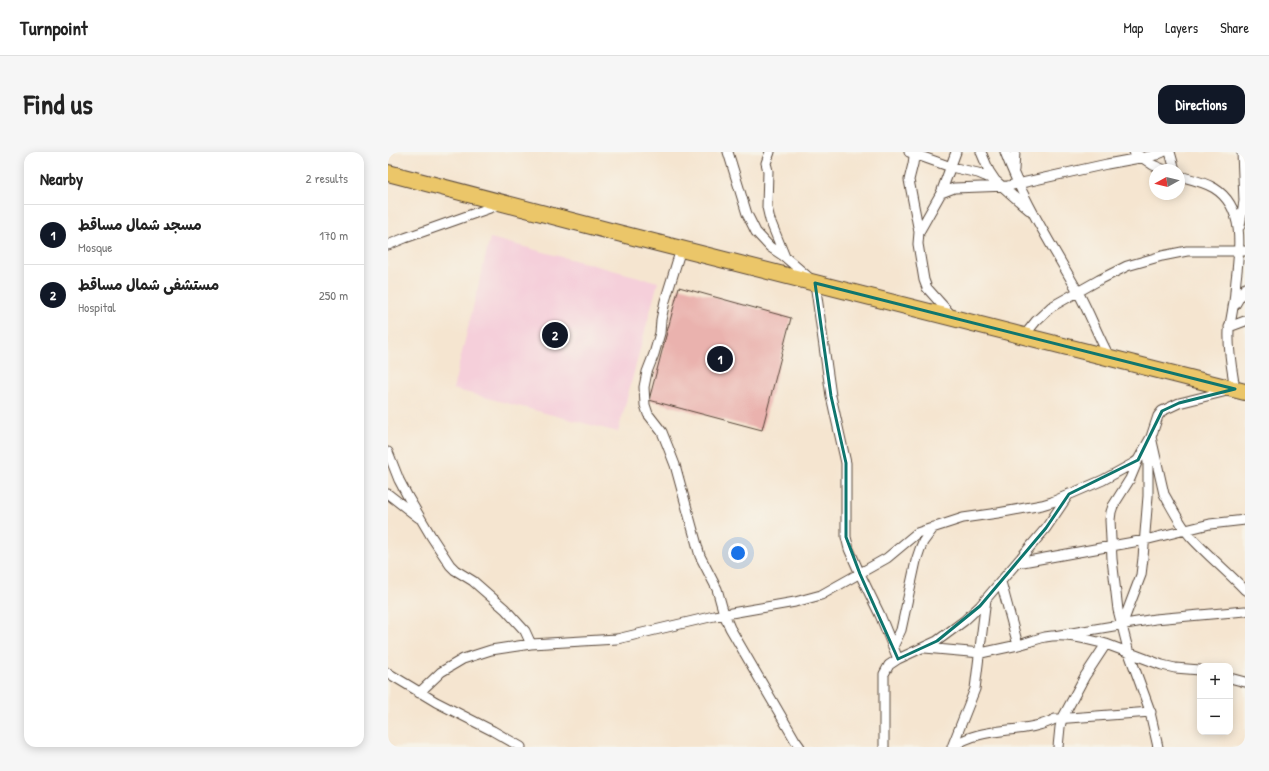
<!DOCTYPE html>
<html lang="en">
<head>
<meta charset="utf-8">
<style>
	body { margin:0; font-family:"Patrick Hand","Playpen Sans Arabic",sans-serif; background:#f6f6f6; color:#222 }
	.controls { position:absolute; right:12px; bottom:12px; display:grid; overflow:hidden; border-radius:8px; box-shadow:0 2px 10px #0003 }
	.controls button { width:36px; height:36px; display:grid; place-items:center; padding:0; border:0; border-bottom:1px solid #e0e0e0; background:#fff; color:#222; font:20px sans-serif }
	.compass { position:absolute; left:761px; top:12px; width:36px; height:36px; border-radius:50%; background:#fff; box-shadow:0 2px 10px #0003; rotate:262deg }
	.you { position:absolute; left:350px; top:401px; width:14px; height:14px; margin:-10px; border:3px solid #fff; border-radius:50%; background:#1a73e8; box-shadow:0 0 0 6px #1a73e833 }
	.badge { display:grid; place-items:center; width:26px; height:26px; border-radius:50%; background:#111827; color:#fff; font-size:13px; font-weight:700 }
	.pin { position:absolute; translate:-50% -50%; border:2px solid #fff; box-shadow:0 1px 4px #0006 }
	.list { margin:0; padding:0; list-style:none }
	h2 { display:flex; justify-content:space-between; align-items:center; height:52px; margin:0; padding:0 16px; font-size:17px }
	h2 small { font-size:13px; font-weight:400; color:#767676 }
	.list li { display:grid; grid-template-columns:26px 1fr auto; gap:12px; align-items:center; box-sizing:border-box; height:60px; padding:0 16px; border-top:1px solid #e0e0e0 }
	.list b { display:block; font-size:15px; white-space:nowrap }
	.list p { margin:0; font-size:13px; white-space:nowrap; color:#767676 }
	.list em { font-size:13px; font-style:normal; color:#767676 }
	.map { position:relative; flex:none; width:857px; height:595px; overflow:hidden; border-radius:12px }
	header { display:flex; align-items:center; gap:24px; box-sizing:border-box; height:56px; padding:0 20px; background:#fff; border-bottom:1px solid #e0e0e0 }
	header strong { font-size:19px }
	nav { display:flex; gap:22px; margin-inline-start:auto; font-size:14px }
	.intro { display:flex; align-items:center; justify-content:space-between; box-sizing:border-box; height:96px; padding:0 24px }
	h1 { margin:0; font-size:28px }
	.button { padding:10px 18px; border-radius:12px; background:#111827; color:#fff; font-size:14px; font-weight:700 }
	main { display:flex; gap:24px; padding:0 24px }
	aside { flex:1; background:#fff; border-radius:12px; box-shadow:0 2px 10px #0003 }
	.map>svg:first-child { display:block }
</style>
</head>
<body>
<header>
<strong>Turnpoint</strong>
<nav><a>Map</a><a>Layers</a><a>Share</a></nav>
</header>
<div class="intro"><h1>Find us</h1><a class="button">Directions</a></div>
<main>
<aside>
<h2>Nearby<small>2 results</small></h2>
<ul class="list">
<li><span class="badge">1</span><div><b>مسجد شمال مساقط</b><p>Mosque</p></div><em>170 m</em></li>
<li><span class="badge">2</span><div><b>مستشفى شمال مساقط</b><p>Hospital</p></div><em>250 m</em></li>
</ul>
</aside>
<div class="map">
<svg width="857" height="595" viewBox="0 0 857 595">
	<rect width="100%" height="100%" fill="#f7f3e8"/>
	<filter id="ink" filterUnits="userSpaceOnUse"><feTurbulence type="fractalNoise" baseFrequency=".025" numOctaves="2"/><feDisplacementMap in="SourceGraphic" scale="8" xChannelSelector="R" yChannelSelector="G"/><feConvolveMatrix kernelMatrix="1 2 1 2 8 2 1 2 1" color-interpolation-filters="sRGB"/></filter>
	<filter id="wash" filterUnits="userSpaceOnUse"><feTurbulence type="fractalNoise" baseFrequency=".012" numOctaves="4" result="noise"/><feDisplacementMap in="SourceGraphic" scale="16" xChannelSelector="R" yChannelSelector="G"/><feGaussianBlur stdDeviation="0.9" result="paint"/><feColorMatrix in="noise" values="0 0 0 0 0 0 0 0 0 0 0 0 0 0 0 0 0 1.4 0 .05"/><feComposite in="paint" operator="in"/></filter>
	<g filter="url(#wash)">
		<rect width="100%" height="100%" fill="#f5e5d0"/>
		<path fill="#f5cfda" d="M102 86 270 130 230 280 65 237Z"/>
		<g id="blocks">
			<path fill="#eab2ae" d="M291 135 403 166 374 278 261 248Z"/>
		</g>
	</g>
	<g filter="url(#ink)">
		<use href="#blocks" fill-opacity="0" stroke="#574639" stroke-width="1"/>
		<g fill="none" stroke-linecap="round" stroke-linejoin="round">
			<g stroke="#574639" stroke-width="11">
				<path id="street" d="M340 0 359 62 368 80 382 95 397 105 427 131 443 244 458 311V385L461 397 472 422 492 463 510 507
					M382 0 378 11 380 19 379 55 382 68 397 105
					M521 0 563 15 590 21 607 28
					M524 0 526 5 525 12 521 28 531 80 530 92 536 128 539 136 564 164
					M593 0 601 19 607 28 641 58
					M617 0C636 51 664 93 690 140 702 162 710 184 722 206
					M746 0 765 13 777 18
					M782 0 787 18
					M626 18 627 0
					M553 41 566 36 620 34 719 12 768 3 775 0
					M852 74 856 49 854 0
					M531 80 553 41 568 0
					M0 93 17 86 113 52
					M293 97 277 149 273 168 272 181 266 202 259 220 256 235 257 253 260 262 274 280 280 295 287 313 312 404 329 437 336 462 342 476 407 588 412 595
					M847 153 857 136
					M841 175 857 169
					M636 184 648 169 663 155 711 128 739 114 774 104 799 99H857
					M763 285 776 342C784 356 792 372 802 384 819 403 839 419 857 438
					M0 300 11 328 20 345 43 384 62 413 67 418 85 429 117 457 137 479 143 492
					M750 308 742 327 725 354 723 360 722 368 724 407 730 458 741 501 761 556 770 595
					M0 342 31 366
					M629 411 757 388 822 372 857 368
					M613 430 630 493C639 491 648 487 657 485 678 481 698 487 718 492
					M734 473 753 423 755 406 760 344V311L758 295
					M666 484 767 467 857 459
					M505 495 513 478 528 409 532 397 535 390 546 375
					M537 496 593 501 630 493
					M0 521 48 550 105 579 133 595
					M842 526 857 530
					M31 541 53 520 75 507 103 498 143 492 229 487 326 464 407 450 433 443 499 406 529 381 575 366 610 361 654 353 664 350 715 328 746 311 750 308 763 285 770 264 774 259 791 251 847 237C844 218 840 199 841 179 842 171 844 163 845 155 847 146 847 137 848 128 852 96 857 55 826 36 816 30 802 27 791 24
					M496 595V522L501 513 510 507 549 489 576 469 592 454 658 376 681 342
					M564 595 587 537 598 447
					M565 595C592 573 637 583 667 567L763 560
					M670 595 672 575 674 567 697 524 718 492 774 513 787 516 812 518"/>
			</g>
			<g stroke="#574639" stroke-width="18">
				<path id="highway" d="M0 21 226 80 857 240"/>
			</g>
			<use href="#street" stroke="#fff" stroke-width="9"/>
			<use href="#highway" stroke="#ebc669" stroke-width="16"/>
		</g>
	</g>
	<path fill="none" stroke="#0f766e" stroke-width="3" stroke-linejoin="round" d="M427 131 847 237 791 251 774 259 750 308 681 342 658 376 592 454 549 489 510 507 472 422 458 385V311L443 244Z"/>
</svg>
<div class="controls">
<button>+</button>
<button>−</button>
</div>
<svg class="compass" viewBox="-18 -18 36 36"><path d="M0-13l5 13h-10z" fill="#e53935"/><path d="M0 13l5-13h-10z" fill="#767676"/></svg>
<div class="you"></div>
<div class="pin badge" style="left:332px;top:207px">1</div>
<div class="pin badge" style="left:167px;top:183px">2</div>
</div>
</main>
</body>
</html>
